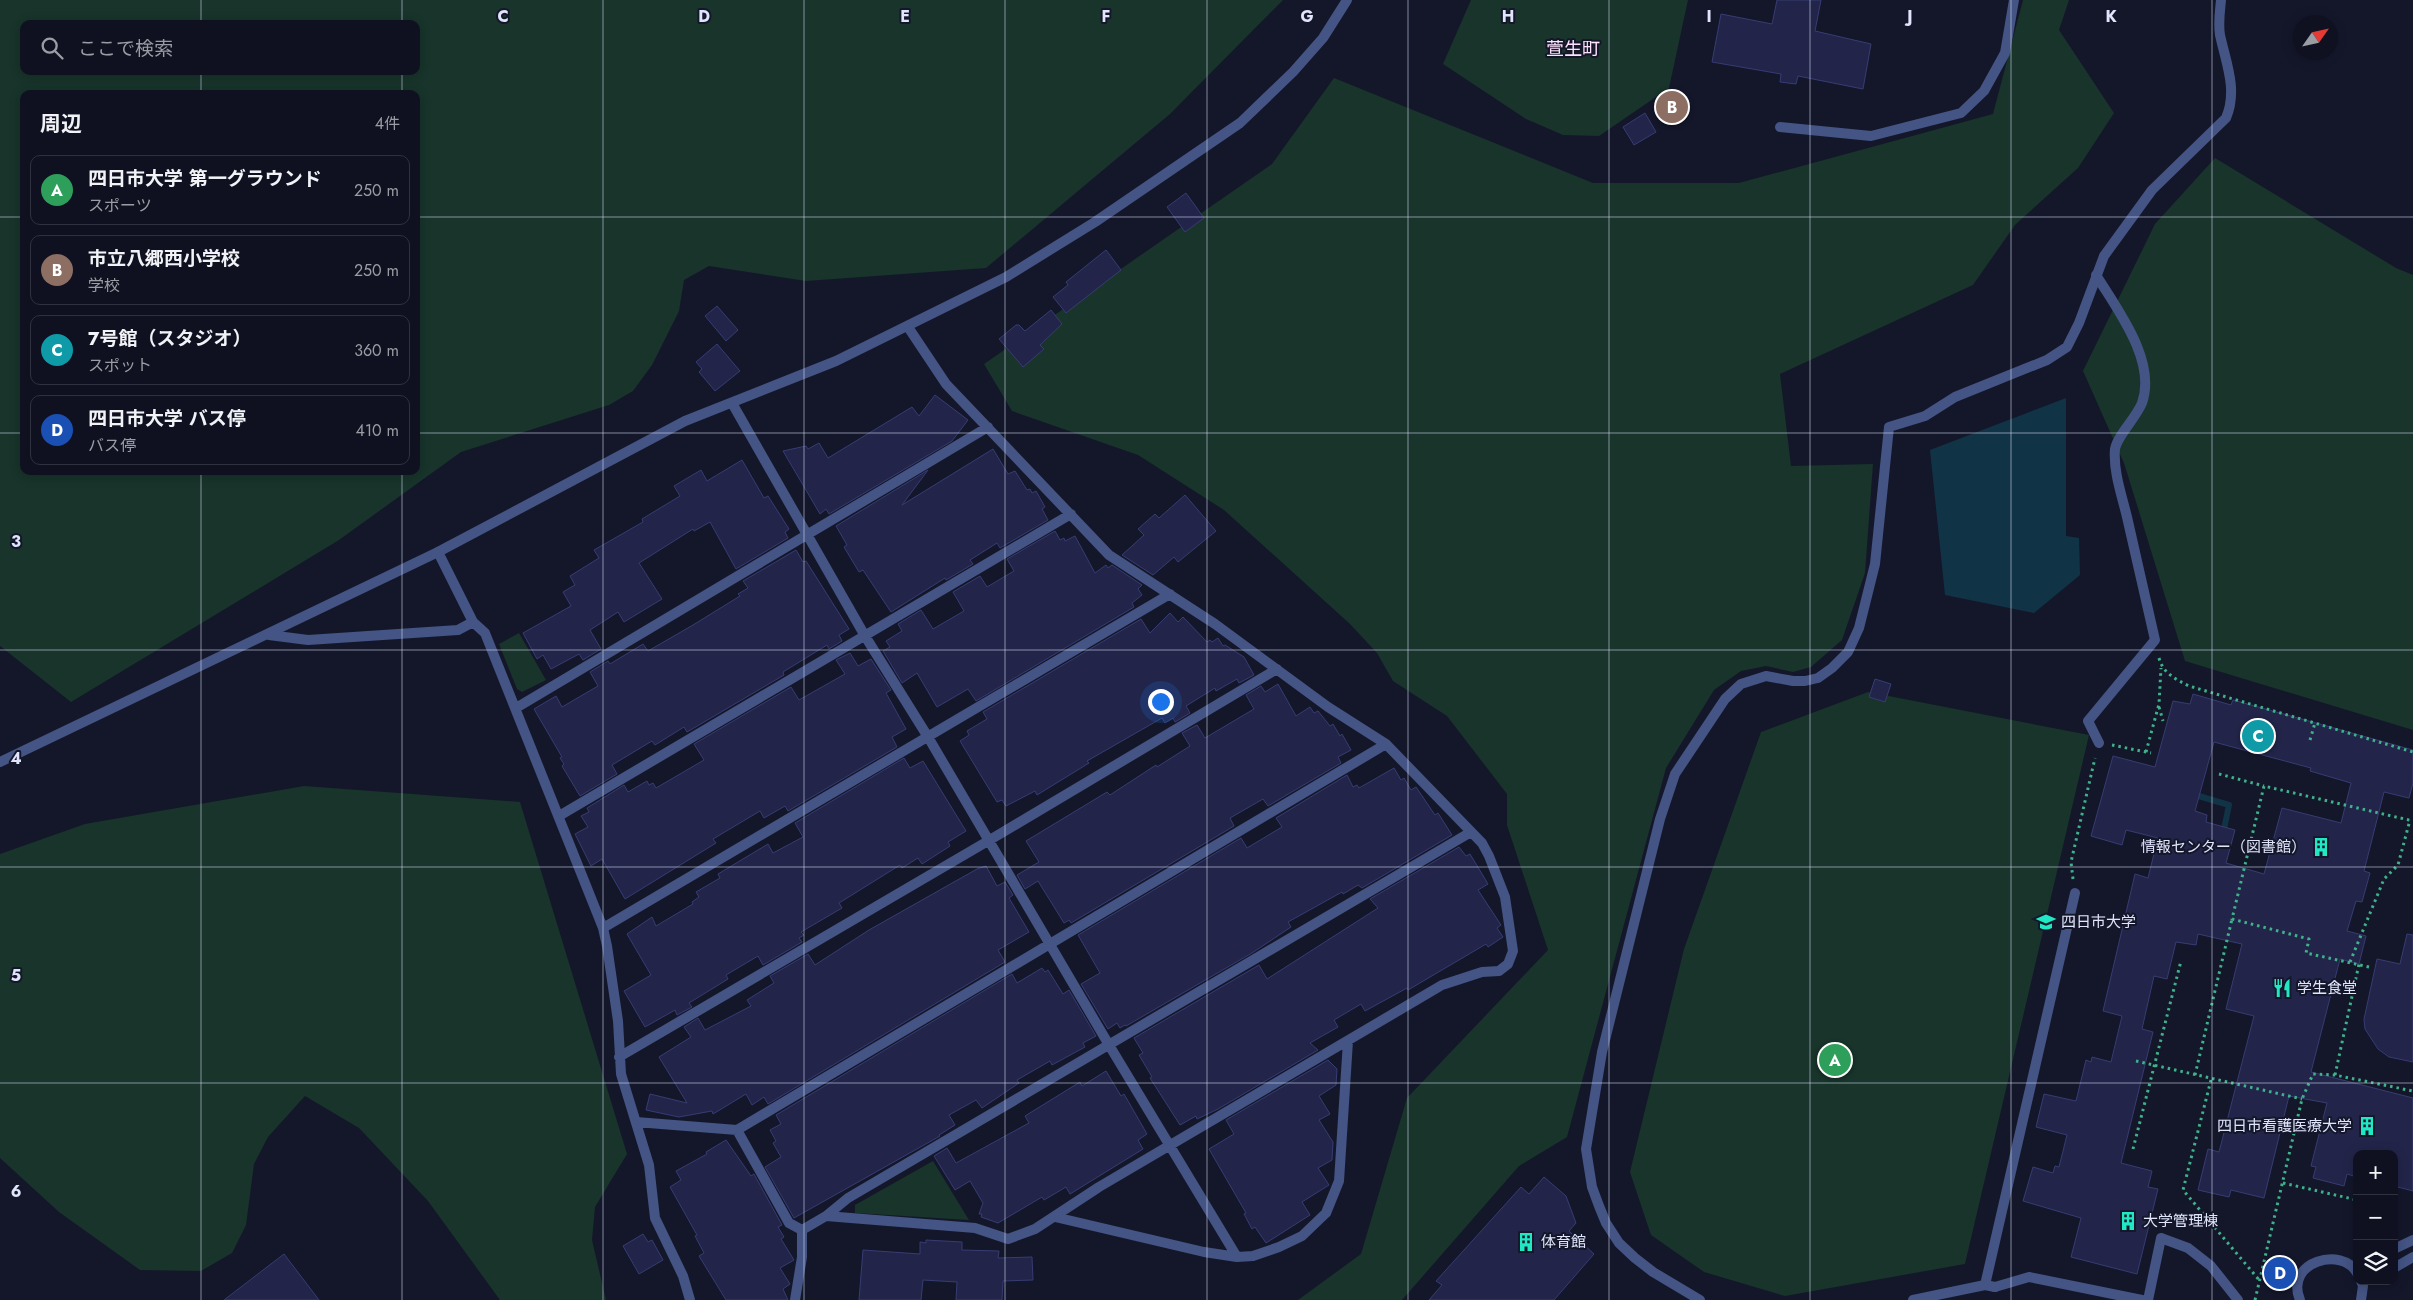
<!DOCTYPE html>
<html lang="ja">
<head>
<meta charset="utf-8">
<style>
	body { margin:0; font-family:Jost,"Noto Sans JP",sans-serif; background:#1d1f2d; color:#f1f3f6 }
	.controls { position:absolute; right:15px; bottom:15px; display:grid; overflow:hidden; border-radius:10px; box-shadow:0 2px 12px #0003 }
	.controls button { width:45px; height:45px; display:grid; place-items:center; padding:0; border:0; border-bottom:1px solid #2f313e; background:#0f1120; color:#f1f3f6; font:25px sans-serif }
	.compass { position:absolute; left:2293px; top:15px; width:45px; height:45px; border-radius:50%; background:#0f1120; box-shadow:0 2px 12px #0003; rotate:56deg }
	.you { position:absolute; left:1160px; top:701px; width:18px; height:18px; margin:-12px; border:4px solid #fff; border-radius:50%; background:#1a73e8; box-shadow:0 0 0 8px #1a73e833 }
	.badge { display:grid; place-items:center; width:32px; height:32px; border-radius:50%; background:#20e8c4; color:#fff; font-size:16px; font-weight:700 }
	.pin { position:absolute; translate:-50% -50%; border:2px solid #fff; box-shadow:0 1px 5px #0006 }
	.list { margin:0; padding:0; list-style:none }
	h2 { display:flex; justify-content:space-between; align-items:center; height:65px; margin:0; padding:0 20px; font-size:21px }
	h2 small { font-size:16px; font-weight:400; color:#9b9da5 }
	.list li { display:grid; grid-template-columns:32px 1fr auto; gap:15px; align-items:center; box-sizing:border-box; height:70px; margin:0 10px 10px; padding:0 10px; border:1px solid #2f313e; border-radius:10px }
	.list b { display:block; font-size:19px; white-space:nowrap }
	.list p { margin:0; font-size:16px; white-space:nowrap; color:#9b9da5 }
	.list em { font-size:16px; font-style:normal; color:#9b9da5 }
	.icon { flex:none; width:28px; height:28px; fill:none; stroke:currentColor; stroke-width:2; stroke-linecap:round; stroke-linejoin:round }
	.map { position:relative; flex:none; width:2413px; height:1300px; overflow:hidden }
	.search { position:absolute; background:#0f1120; box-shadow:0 2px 12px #0003; left:20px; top:20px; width:400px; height:55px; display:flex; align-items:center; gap:12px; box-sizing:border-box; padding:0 18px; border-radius:10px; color:#9b9da5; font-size:19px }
	.panel { position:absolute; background:#0f1120; box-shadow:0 2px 12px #0003; left:20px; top:90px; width:400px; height:385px; border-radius:10px }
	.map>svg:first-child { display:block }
</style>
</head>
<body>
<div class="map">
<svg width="2413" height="1300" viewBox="0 0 2413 1300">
	<rect width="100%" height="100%" fill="#14172a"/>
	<path fill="#18342b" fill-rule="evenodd" d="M0 0H1283L1170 114 986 268 806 281 709 266 684 280 679 311 652 365 633 391 609 405 461 452 339 540 71 702 0 646ZM24 24H416V71H24ZM24 94H416V471H24Z
		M1471 0H1688L1669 88 1599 136 1563 135 1526 119 1443 64Z
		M2023 0H2069L2059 30 2114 113 2078 168 2015 225 1973 285 1780 374 1791 466 1873 464 1865 573 1842 640 1811 667 1793 672 1766 666 1741 671 1714 690 1666 768 1567 1137 1519 1166 1402 1300H1298L1361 1254 1407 1098 1548 950 1507 825V794L1447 716 1393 681 1377 653 1350 624 1224 510 1138 455 1012 411 984 364 1272 164 1334 78 1593 183H1739L1993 114Z
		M2215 158 2396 268 2413 275V730L2185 661 2124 463 2083 371 2155 224Z
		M519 633 546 680 522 692 517 689 499 644Z
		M1868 692 2089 735 1965 1264 1785 1296 1704 1272 1651 1235 1630 1172 1684 949 1761 732Z
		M304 786 520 802 627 1154 595 1207 592 1240 606 1300H500L428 1201 359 1128 305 1096 268 1137 254 1164 246 1225 232 1253 201 1271 140 1270 59 1212 0 1158V854L85 824Z
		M933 1161 969 1220 855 1213V1205Z"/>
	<path fill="#113346" d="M2066 398V536L2079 538 2080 575 2034 613 1945 595 1930 450Z"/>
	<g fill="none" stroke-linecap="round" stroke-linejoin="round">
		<path stroke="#113346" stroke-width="6" d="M2192 794 2229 805 2223 834"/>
	</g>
	<path fill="#222549" stroke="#373c73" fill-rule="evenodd" d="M1777 0H1821L1815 31 1871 44 1863 89 1798 76 1796 84 1780 82 1781 74 1712 62 1721 14 1772 24Z
		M1645 113 1656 132 1634 145 1623 127Z
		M1186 193 1204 218 1185 232 1167 207Z
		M1106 250 1121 270 1066 313 1053 297 1068 285 1066 282Z
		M717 306 738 330 726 341 705 316Z
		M1051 310 1062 324 1040 345 1044 349 1023 367 999 339 1016 325H1019L1025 331Z
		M717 344 740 371 715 391 699 372 702 369 696 362Z
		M935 395 968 420 952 441 829 514 826 509 820 514 783 451 806 446 808 449 819 443 828 458 912 407 919 416Z
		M993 449 1008 474 1015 471 1027 490 1030 489 1032 493 1036 491 1045 507 1042 509 1048 520 1000 548 997 543 970 560 973 564 946 580 945 578 891 612 863 570 859 572 844 547 847 545 836 526 928 470 902 505Z
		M742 460 764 498 768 496 789 529 785 532 788 538 736 569 710 522 694 531 693 529 639 563 662 599 624 622 618 612 590 630 601 649 583 660 579 654 551 669 543 655 537 659 523 633 571 606 563 592 575 585 570 576 599 558 594 550 643 522 642 519 680 496 674 486 701 470 707 481Z
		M1185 495 1216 531 1178 562 1174 557 1153 575 1122 555 1144 535 1138 529 1155 514 1159 518Z
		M1055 531 1060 540 1064 538 1065 541 1075 536 1095 573 1106 565 1108 568 1112 565 1142 585 1138 589 1142 595 1132 603 1134 607 976 701 968 689 937 707 917 673 902 683 883 651 890 647 886 641 902 631 898 624 921 610 933 629 964 611 953 592 980 576 987 587 1014 571 1007 559Z
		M796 550 803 562 806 561 849 629 839 635 842 641 829 649 827 645 783 672 784 675 687 732 684 727 655 745 652 741 612 765 617 774 580 796 562 766 564 764 560 758 562 757 534 709 556 696 562 707 598 686 590 672 608 661 610 664 643 644 648 651 693 625 740 596 738 594 748 588 743 581Z
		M1170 613 1178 622 1183 617 1207 642 1210 640 1212 642 1218 638 1223 646 1225 645 1244 657 1254 675 1239 683 1237 679 1216 691 1215 688 1186 706 1190 713 1175 722 1173 718 1165 723 1162 718 1087 761 1089 763 1037 795 1035 791 1006 806 1002 800 997 802 960 741 969 735 967 731 987 719 983 712 1141 619 1150 633Z
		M850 653 858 666 871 659 891 690 886 693 906 729 892 737 897 747 788 811 785 806 764 818 760 811 713 839 716 843 625 899 602 859 591 866 575 834 588 827 581 816 589 812 587 808 624 785 628 792 647 781 649 785 653 783 656 788 704 760 694 744 791 687 799 700 845 674 836 660Z
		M1875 679 1891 684 1885 702 1869 697Z
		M1278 684 1296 716 1310 707 1314 713 1318 711 1330 726 1333 724 1340 736 1342 734 1351 750 1338 757 1341 763 1268 806 1263 799 1230 818 1234 826 1071 923 1069 920 1064 923 1038 881 1025 889 1017 875 1039 862 1026 841 1107 792 1110 795 1156 765 1157 767 1190 746 1182 733 1197 725 1205 738 1254 709 1246 695 1261 686 1265 692Z
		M2193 694 2231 705 2233 700 2413 750V783L2409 798 2384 792 2364 871 2370 873 2362 902 2356 901 2347 931 2366 936 2359 964 2340 959 2311 1072 2413 1098V1191L2394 1186V1154H2357V1177L2347 1174 2344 1186 2313 1178 2316 1167 2311 1166 2327 1103 2289 1096 2264 1198 2231 1190 2229 1197 2198 1190 2208 1149 2219 1152 2254 1016 2226 1009 2242 944 2198 934 2196 945 2176 942 2167 979 2154 976 2142 1029 2153 1032 2121 1163 2152 1171 2148 1187 2158 1189 2137 1274 2071 1257 2081 1218 2023 1201 2033 1167 2053 1173 2055 1166 2059 1167 2067 1135 2036 1127 2044 1094 2076 1101 2086 1060 2091 1062 2092 1057 2111 1062 2122 1016 2103 1011 2135 874 2148 878 2158 838 2126 830 2122 845 2091 836 2113 756 2155 767 2173 701 2190 704ZM2214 742 2311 768 2310 771 2351 783 2341 823 2282 808 2264 874 2226 863 2235 830 2206 822 2207 815 2195 811Z
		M904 758 910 768 923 761 966 831 948 842 950 846 922 864 918 858 902 868 900 865 839 903 842 908 801 932 804 935 799 938 802 942 763 965 758 956 726 975 728 979 689 1003 692 1007 677 1015 675 1010 645 1027 624 991 651 975 627 934 652 917 656 926 693 904 692 902 699 897 696 892 720 878 718 874 768 844 773 853 803 837 795 823Z
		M1394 768 1401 780 1404 778 1411 790 1416 787 1435 815 1438 813 1452 835 1362 888 1358 885 1343 894 1342 892 1288 922 1291 927 1252 953 1126 1026 1125 1025 1120 1028 1117 1023 1108 1029 1081 984 1100 973 1078 935 1241 838 1247 848 1282 827 1276 818 1347 775 1353 787 1357 785 1359 788Z
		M1459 847 1466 856 1470 854 1488 884 1478 890 1501 925 1497 928 1503 937 1488 947 1486 944 1464 957 1408 990 1407 988 1365 1011 1361 1004 1334 1020 1338 1027 1310 1043 1318 1050 1218 1109 1197 1119 1196 1116 1180 1125 1150 1078 1152 1077 1139 1055 1143 1053 1134 1038 1259 965 1267 979 1378 908 1370 899Z
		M986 866 997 886 1005 882 1013 895 1009 898 1029 932 998 950 1005 962 768 1104 764 1097 752 1105 746 1094 713 1114 712 1111 679 1117 646 1110 650 1094 687 1103 659 1057 691 1037 684 1027 698 1018 705 1030 751 1006 747 1000 774 983 770 976 808 954 815 965 869 930 977 869Z
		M2407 934 2413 935V1062L2389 1057 2378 1049 2365 1029 2364 1019 2377 959 2400 964Z
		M1042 968 1045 972 1048 970 1063 994 1069 990 1096 1036 1083 1043 1085 1047 1052 1065 1050 1061 1017 1080 1019 1083 982 1108 976 1100 949 1115 955 1125 939 1135 940 1136 794 1218 765 1167 781 1157 773 1143 776 1141 770 1130 781 1124 776 1115 1012 974 1017 983Z
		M1328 1060 1337 1069 1336 1085 1319 1096 1330 1114 1319 1120 1333 1142 1332 1160 1318 1168 1329 1185 1302 1202 1310 1215 1266 1243 1255 1227 1252 1229 1244 1214 1246 1213 1209 1149 1234 1134 1226 1120Z
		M1106 1071 1121 1096 1124 1094 1147 1134 1138 1140 1143 1149 1070 1194 1066 1187 1044 1200 1042 1197 998 1223 981 1217 982 1214H979L983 1203 970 1181 955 1190 934 1156 947 1148 956 1163 1029 1123 1025 1116 1080 1082 1082 1086Z
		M726 1140 751 1176 754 1174 782 1225 778 1227 784 1237 781 1239 794 1260 780 1268 790 1284 783 1289 788 1300H726L699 1256 704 1253 695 1236 697 1235 670 1187 681 1180 676 1171 707 1154 706 1152Z
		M1544 1177 1566 1196 1576 1223 1569 1231 1594 1254 1554 1300H1429L1442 1285 1436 1281 1521 1187 1529 1194Z
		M643 1234 648 1242 652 1240 663 1260 639 1274 623 1246Z
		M926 1240 962 1242V1250L999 1251 998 1258 1032 1257 1033 1280 1003 1281 1002 1300H956L957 1282 923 1280 921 1300H859L863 1250 920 1254V1242L926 1243Z
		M284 1254 319 1300H224Z"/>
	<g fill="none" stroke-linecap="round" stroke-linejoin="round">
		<path stroke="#3eb28a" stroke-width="3" stroke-dasharray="2.5 4" stroke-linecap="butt" d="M2159 658C2163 673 2175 679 2189 686L2413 752
			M2159 707 2163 721
			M2310 740 2315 723
			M2112 745 2151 753
			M2146 752 2159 704 2161 668
			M2219 774 2264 786
			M2073 879 2071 862 2095 758
			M2350 962 2384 879 2398 865 2410 820
			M2369 967 2306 953 2309 939 2232 919 2264 786 2413 821
			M2136 1061 2302 1099
			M2195 1075 2232 919
			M2335 1075 2359 964
			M2211 1080 2183 1190 2260 1281
			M2133 1149 2181 961
			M2283 1183 2357 1200
			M2255 1300 2302 1099 2313 1074 2335 1075 2413 1091"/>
		<path stroke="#445484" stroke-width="10" d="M1780 127 1871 136 1961 113 1984 91 2005 53 2014 0
			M2096 275C2117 309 2157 361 2142 403 2136 418 2117 436 2115 449 2113 471 2122 496 2127 517 2136 558 2146 599 2155 640L2088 721 2099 743
			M2394 1249 2413 1240
			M2394 1268 2413 1257
			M1985 1285 2075 893
			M1995 1287 2029 1277 2142 1300
			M2148 1300 2161 1238 2188 1248 2211 1266 2238 1300
			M2300 1300C2284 1261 2343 1246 2357 1273
			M2361 1300 2363 1286 2361 1281"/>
		<path stroke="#445484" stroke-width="10" d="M732 403 865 636 928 737 1109 1045 1237 1257
			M438 552 473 622 485 633 603 928 607 946 618 1021 621 1074 649 1165 655 1218 683 1276 690 1300
			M269 635 308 640 458 630 473 622
			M516 708 988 427
			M559 816 1071 514
			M603 928 1170 594
			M619 1057 988 841 1277 669
			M636 1122 737 1130 789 1223 802 1230
			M737 1130 1386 744
			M826 1216 848 1198 1471 832
			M1055 1217 1204 1252 1237 1257 1253 1256 1279 1247 1302 1236 1326 1213 1339 1181 1348 1041
			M802 1230 826 1216 975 1228 1008 1239 1035 1229 1099 1187 1442 985 1482 972 1499 971 1508 964 1513 951 1505 897 1489 856 1482 843 1386 744 1328 707 1215 624 1109 555 946 384 908 327
			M795 1300 802 1257V1230
			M1700 1300 1653 1272 1635 1258 1619 1243 1606 1223 1599 1206 1592 1187 1586 1149 1602 1052 1660 819 1675 774 1725 699 1741 684 1766 676 1793 681H1805L1818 678 1832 668 1848 652 1859 628 1875 564 1889 427 1925 416 1955 397 2047 360 2067 347 2079 323 2104 256 2152 190 2226 118C2238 90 2226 63 2220 35 2218 23 2220 11 2221 0
			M1913 1300 1985 1285 1995 1287"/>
		<path stroke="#445484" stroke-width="10" d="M0 762 438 552 685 421 836 361 1006 277 1095 222 1240 123 1293 72 1323 38 1347 0"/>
	</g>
	<path fill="none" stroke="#e0e5fc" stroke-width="1" stroke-opacity="0.55" d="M201 0V24M402 0V24M603 0V1300M804 0V1300M1005 0V1300M1207 0V1300M1408 0V1300M1609 0V1300M1810 0V1300M2011 0V1300M2212 0V1300M201 71V94M402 71V94M0 217H24M416 217H2413M0 433H24M416 433H2413M201 471V1300M402 471V1300M0 650H2413M0 867H2413M0 1083H2413"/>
	<defs>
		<g id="building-bare" transform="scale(1.5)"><path d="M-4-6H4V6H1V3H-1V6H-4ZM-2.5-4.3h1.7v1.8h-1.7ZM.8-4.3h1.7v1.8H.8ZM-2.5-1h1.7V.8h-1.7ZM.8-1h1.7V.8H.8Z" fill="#20e8c4" stroke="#14172a" stroke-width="2.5" paint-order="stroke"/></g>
		<g id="university-bare" transform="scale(1.5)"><path d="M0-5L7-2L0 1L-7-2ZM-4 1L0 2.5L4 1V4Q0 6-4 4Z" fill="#20e8c4" stroke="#14172a" stroke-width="2.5" paint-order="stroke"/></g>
		<g id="restaurant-bare" transform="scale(1.5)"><path d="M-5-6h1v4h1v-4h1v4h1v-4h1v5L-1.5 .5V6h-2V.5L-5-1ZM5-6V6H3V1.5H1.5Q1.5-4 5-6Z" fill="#20e8c4" stroke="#14172a" stroke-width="2.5" paint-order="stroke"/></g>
	</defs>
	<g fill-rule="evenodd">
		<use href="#building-bare" x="2321" y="847"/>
		<use href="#university-bare" x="2046" y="922"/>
		<use href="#restaurant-bare" x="2282" y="988"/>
		<use href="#building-bare" x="2367" y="1126"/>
		<use href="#building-bare" x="2128" y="1221"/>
		<use href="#building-bare" x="1526" y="1242"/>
	</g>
	<g text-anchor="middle" stroke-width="4" stroke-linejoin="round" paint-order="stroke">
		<g font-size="15" fill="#e0e5fc" stroke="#14172a" text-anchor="start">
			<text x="2306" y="852" text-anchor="end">情報センター（図書館）</text>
			<text x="2061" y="927">四日市大学</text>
			<text x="2297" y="993">学生食堂</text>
			<text x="2352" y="1131" text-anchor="end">四日市看護医療大学</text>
			<text x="2143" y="1226">大学管理棟</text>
			<text x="1541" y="1247">体育館</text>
		</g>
		<g font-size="18" fill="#fce2fa" stroke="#14172a">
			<text x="1573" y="55">萱生町</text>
		</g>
	</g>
	<g font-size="16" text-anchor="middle" font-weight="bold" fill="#e0e5fc" stroke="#14172a" stroke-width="4" stroke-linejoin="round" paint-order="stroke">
		<text x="503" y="22">C</text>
		<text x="704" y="22">D</text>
		<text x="905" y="22">E</text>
		<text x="1106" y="22">F</text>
		<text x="1307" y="22">G</text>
		<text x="1508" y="22">H</text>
		<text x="1709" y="22">I</text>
		<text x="1910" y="22">J</text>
		<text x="2111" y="22">K</text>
		<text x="16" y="547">3</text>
		<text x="16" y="764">4</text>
		<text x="16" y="981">5</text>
		<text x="16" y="1197">6</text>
	</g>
</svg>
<div class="controls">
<button>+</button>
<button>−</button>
<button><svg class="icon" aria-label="layers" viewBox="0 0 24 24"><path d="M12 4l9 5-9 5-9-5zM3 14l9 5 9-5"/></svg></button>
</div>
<svg class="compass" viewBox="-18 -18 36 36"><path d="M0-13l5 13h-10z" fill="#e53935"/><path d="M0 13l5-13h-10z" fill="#9b9da5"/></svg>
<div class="you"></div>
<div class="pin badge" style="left:1835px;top:1060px;background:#2e9e5b">A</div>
<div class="pin badge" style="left:1672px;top:107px;background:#8d6e63">B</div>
<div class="pin badge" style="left:2258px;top:736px;background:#0f9aa8">C</div>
<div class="pin badge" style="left:2280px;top:1273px;background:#1a4fb4">D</div>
<div class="search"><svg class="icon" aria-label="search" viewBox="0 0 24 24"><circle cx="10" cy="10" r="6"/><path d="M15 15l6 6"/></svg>ここで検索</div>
<section class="panel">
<h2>周辺<small>4件</small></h2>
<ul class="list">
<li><span class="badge" style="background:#2e9e5b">A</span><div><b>四日市大学 第一グラウンド</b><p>スポーツ</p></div><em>250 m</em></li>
<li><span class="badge" style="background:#8d6e63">B</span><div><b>市立八郷西小学校</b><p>学校</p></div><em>250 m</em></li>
<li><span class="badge" style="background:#0f9aa8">C</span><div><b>7号館（スタジオ）</b><p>スポット</p></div><em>360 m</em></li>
<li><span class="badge" style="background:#1a4fb4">D</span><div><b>四日市大学 バス停</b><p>バス停</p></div><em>410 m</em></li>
</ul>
</section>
</div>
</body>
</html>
